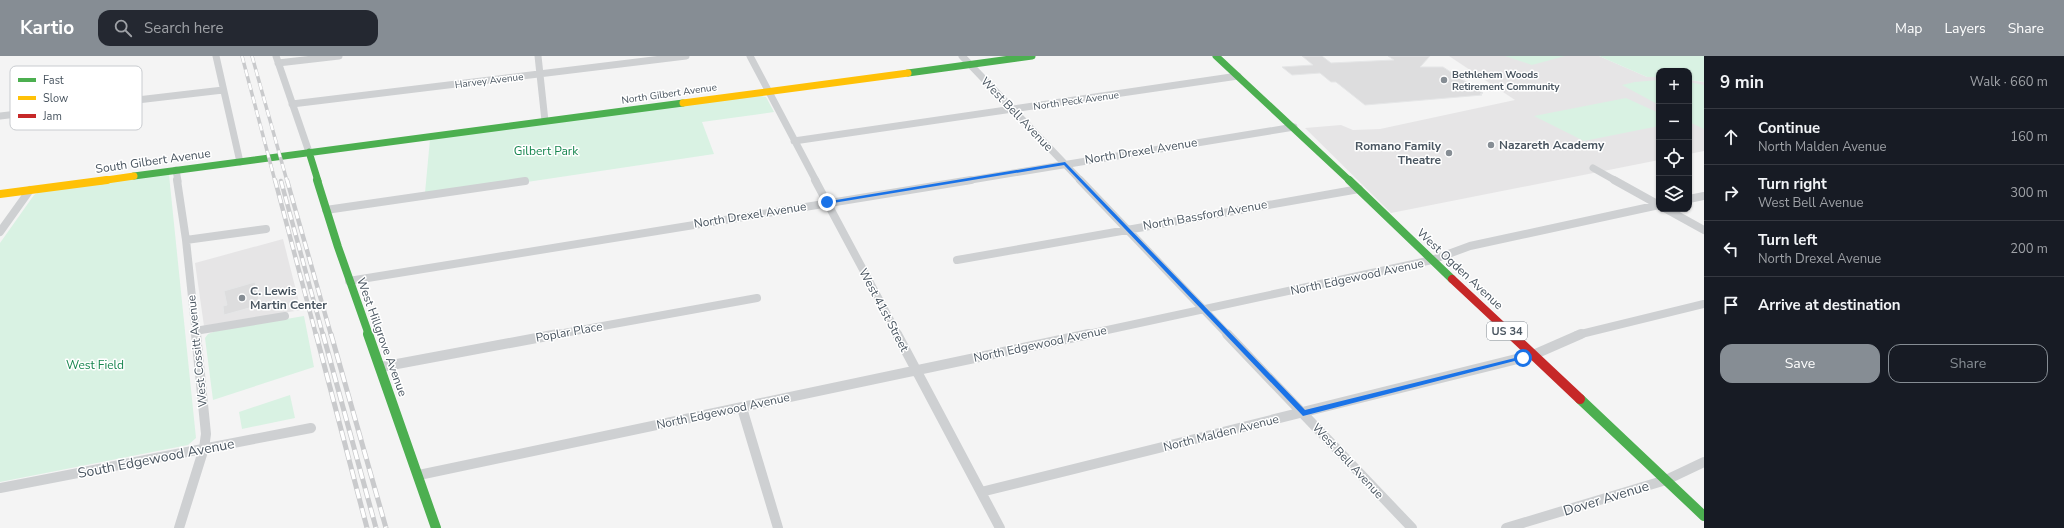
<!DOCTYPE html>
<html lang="en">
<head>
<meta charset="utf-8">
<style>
	body { margin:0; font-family:"Nunito Sans",sans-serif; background:#242831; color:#f1f3f6 }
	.controls { position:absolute; right:12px; top:12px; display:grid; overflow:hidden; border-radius:8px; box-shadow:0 1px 3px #0004 }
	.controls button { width:36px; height:36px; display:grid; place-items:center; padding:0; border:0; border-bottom:1px solid #363941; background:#171b24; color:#f1f3f6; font:20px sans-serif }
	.stop { position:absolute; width:12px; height:12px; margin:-9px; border:3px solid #1a73e8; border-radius:50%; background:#fff }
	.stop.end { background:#1a73e8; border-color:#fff; box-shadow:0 1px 4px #0008 }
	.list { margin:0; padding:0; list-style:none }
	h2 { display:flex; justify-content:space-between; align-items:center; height:52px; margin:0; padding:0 16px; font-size:17px }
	h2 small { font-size:13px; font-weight:400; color:#9ea1a6 }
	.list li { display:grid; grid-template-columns:26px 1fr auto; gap:12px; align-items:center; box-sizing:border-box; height:56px; padding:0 16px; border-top:1px solid #363941 }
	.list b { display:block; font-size:15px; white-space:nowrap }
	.list p { margin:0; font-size:13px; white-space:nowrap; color:#9ea1a6 }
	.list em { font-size:13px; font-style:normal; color:#9ea1a6 }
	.actions { display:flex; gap:8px; padding:12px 16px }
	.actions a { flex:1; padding:9px 0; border:1px solid #868d94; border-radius:12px; text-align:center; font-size:14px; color:#868d94 }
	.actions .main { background:#868d94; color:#fff }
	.icon { flex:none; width:22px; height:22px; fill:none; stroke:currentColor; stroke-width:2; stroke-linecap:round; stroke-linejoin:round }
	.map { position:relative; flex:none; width:1704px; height:472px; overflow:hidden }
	header { display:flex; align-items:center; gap:24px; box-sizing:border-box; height:56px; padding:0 20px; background:#868d94; color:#fff }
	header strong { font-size:19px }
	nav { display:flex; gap:22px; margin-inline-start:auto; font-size:14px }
	.search { width:280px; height:36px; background:#242831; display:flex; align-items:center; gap:10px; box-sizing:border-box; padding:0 14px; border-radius:12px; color:#9ea1a6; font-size:15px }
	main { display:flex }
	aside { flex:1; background:#171b24 }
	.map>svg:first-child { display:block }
</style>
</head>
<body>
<header>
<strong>Kartio</strong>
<div class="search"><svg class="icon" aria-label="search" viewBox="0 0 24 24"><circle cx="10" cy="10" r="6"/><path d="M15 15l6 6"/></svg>Search here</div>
<nav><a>Map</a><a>Layers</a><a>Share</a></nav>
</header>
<main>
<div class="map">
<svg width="1704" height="472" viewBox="0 0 1704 472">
	<rect width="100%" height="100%" fill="#f4f4f4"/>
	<path fill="#e6e5e6" d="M1449 0H1599L1647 21H1659V104L1391 157 1305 72 1341 69 1353 74 1380 73 1515 44Z
		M1689 24 1704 26V95L1689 98Z
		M283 183 301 254 204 270 195 207Z"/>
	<path fill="#d9f2e3" d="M1505 0H1565L1532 9Z
		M1599 0H1704V26L1689 24V15H1659V21H1647Z
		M1659 24V49L1622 29 1635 26Z
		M1689 26 1704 29V73L1689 66Z
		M756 39 766 41 774 56 702 66 714 98 527 126 425 137 430 83Z
		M1626 42 1659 57V70L1584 85 1534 60Z
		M163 118 169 119 196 382 188 389 0 426V187L34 139 39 136Z
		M304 260 314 311 213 344 205 282 208 278 216 275Z
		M290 339 295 362 242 373 239 356Z"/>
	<path fill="#ddddde" stroke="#e5e6e7" d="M1302 0H1322L1331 7 1394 4 1388 0H1430L1420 11H1443L1483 37 1480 38 1482 39 1365 49 1336 26H1331L1320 17 1292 19 1282 11 1313 9Z
		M255 226 260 249 224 259 223 250 227 249 224 235Z"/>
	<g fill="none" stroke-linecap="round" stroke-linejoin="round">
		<path stroke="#ced0d2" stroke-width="7" d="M216 0 240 106
			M276 0 309 96
			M538 0 545 65
			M750 0 816 125
			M962 0 1081 125
			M278 7 339 0
			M292 48 686 0
			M0 60 223 34
			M794 85 1238 20
			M1593 112 1616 125
			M176 114 178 125
			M965 125 1294 71"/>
		<path stroke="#ced0d2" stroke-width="8" d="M177 124 186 184 196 279
			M815 124 898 279
			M1080 124 1228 279
			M1614 124 1659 149
			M1689 143 1704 140
			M1666 153 1704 174
			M326 154 525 125
			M0 176 30 134
			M186 184 266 173
			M957 204 1359 133
			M349 225 971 124
			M195 275 285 260
			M553 279 757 242
			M1084 279 1432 204 1470 190 1659 149
			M1577 279 1704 248"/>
		<path stroke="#ced0d2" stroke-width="10" d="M897 278 1000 472
			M1227 278 1412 472
			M381 311 558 278
			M742 352 778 472
			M419 419 1089 278
			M0 432 311 372
			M981 436 1533 299 1581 278
			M179 472 204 392 206 378 196 278
			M1506 472 1666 424 1704 406"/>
		<path stroke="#4caf50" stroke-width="7" d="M1216 0 1350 125
			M908 17 1032 0
			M309 96 318 125
			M134 120 683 47"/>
		<path stroke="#4caf50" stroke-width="8" d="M317 124 338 191 369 279
			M1349 124 1452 223"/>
		<path stroke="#4caf50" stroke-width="10" d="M368 278 436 472
			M1580 343 1704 460"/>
		<path stroke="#ffc107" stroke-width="7" d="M683 47 908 17
			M100 125 134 120"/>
		<path stroke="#ffc107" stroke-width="8" d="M0 138 107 124"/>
		<path stroke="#c62828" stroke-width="8" d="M1452 223 1512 279"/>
		<path stroke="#c62828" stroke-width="10" d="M1511 278 1580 343"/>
		<g stroke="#c9cacc" stroke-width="3.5">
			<path id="rail-far2" d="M242 0 275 125
				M252 0 287 125"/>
		</g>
		<g stroke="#c9cacc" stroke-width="4.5">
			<path id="rail-far1" d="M275 124 316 279
				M287 124 331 279
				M281 125 323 279"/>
		</g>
		<g stroke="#c9cacc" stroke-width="5">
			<path id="rail" d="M316 278 367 472
				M323 278 376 472
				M331 278 386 472"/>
		</g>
		<use href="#rail-far2" stroke="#fff" stroke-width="2.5" stroke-dasharray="7" stroke-linecap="butt"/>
		<use href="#rail-far1" stroke="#fff" stroke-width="3" stroke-dasharray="8" stroke-linecap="butt"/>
		<use href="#rail" stroke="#fff" stroke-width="3.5" stroke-dasharray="10" stroke-linecap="butt"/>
	</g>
	<path fill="#1a73e8" d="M1065 106 1305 354 1523 300 1526 302 1303 360 1064 109 827 148 824 146Z"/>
	<g fill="#868d94" stroke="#fff" stroke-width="1.5">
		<circle cx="1444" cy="24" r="4"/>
		<circle cx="1491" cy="89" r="4"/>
		<circle cx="1449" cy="97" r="4"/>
		<circle cx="242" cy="242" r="4"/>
	</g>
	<g text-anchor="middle" stroke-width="3" stroke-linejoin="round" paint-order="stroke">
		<g font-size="10" font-weight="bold" fill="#4a5661" stroke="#fff" text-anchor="start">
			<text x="1452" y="22">Bethlehem Woods<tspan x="1452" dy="12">Retirement Community</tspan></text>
		</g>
		<g font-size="10" fill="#4a5661" stroke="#fff">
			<text transform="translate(489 24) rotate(-7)" y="4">Harvey Avenue</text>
			<text transform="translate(669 37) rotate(-8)" y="4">North Gilbert Avenue</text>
			<text transform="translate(1076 44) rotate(-8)" y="4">North Peck Avenue</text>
		</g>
		<rect fill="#fff" stroke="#808990" stroke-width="1" x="1487" y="266" width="40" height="18" rx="3"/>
		<g font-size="11" font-weight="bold" fill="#4a5661">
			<text x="1507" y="279">US 34</text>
		</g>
		<g font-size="12" fill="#4a5661" stroke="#fff">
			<text transform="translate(1017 58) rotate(46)" y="4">West Bell Avenue</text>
			<text transform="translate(1141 95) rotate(-9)" y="4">North Drexel Avenue</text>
			<text transform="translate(153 105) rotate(-8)" y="4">South Gilbert Avenue</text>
			<text transform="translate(750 159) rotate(-9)" y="4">North Drexel Avenue</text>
			<text transform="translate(1205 159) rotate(-10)" y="4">North Bassford Avenue</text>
			<text transform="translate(1460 213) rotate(43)" y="4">West Ogden Avenue</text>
			<text transform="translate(1357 221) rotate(-12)" y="4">North Edgewood Avenue</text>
			<text transform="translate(884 254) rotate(62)" y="4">West 41st Street</text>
			<text transform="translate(569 276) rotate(-10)" y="4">Poplar Place</text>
			<text transform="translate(382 281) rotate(70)" y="4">West Hillgrove Avenue</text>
			<text transform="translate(1040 288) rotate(-12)" y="4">North Edgewood Avenue</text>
			<text transform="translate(197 295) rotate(-96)" y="4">West Cossitt Avenue</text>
			<text transform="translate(723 355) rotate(-12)" y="4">North Edgewood Avenue</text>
			<text transform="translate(1221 377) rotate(-14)" y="4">North Malden Avenue</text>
			<text transform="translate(1348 405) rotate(47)" y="4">West Bell Avenue</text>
		</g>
		<g font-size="12" font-weight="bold" fill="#4a5661" stroke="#fff" text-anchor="start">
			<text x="1499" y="93">Nazareth Academy</text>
			<text x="1441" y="94" text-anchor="end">Romano Family<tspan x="1441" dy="14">Theatre</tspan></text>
			<text x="250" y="239">C. Lewis<tspan x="250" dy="14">Martin Center</tspan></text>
		</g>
		<g font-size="12" fill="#17864f" stroke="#fff">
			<text x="546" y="99">Gilbert Park</text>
			<text x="95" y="313">West Field</text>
		</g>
		<g font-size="14" fill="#4a5661" stroke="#fff">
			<text transform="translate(156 402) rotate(-11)" y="5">South Edgewood Avenue</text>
			<text transform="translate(1606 442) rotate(-17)" y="5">Dover Avenue</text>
		</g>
	</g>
	<rect x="10" y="10" width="132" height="64" rx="6" fill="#fff" stroke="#c9ccd0" stroke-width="1"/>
	<rect x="18" y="22" width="18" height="4" fill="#4caf50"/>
	<rect x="18" y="40" width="18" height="4" fill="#ffc107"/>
	<rect x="18" y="58" width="18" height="4" fill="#c62828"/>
	<g font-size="11" fill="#4a5661">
		<text x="43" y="28">Fast</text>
		<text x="43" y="46">Slow</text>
		<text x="43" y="64">Jam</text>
	</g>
</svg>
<div class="controls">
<button>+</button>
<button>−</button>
<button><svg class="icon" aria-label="locate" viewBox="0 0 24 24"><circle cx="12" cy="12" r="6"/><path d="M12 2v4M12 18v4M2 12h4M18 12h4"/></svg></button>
<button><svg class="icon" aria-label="layers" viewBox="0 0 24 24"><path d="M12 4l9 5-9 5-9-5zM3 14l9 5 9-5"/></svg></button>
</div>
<div class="stop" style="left:1523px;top:302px"></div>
<div class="stop end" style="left:827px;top:146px"></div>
</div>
<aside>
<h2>9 min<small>Walk · 660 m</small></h2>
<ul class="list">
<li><svg class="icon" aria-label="ahead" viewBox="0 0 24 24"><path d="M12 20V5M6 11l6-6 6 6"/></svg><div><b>Continue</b><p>North Malden Avenue</p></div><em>160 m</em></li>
<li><svg class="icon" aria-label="right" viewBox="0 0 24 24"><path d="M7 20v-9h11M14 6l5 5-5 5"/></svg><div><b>Turn right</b><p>West Bell Avenue</p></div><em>300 m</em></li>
<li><svg class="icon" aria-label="left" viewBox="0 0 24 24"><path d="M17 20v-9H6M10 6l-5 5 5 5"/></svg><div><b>Turn left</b><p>North Drexel Avenue</p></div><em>200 m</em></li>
<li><svg class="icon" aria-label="arrive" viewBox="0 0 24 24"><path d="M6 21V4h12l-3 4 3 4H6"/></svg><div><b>Arrive at destination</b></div></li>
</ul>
<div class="actions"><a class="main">Save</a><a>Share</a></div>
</aside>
</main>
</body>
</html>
